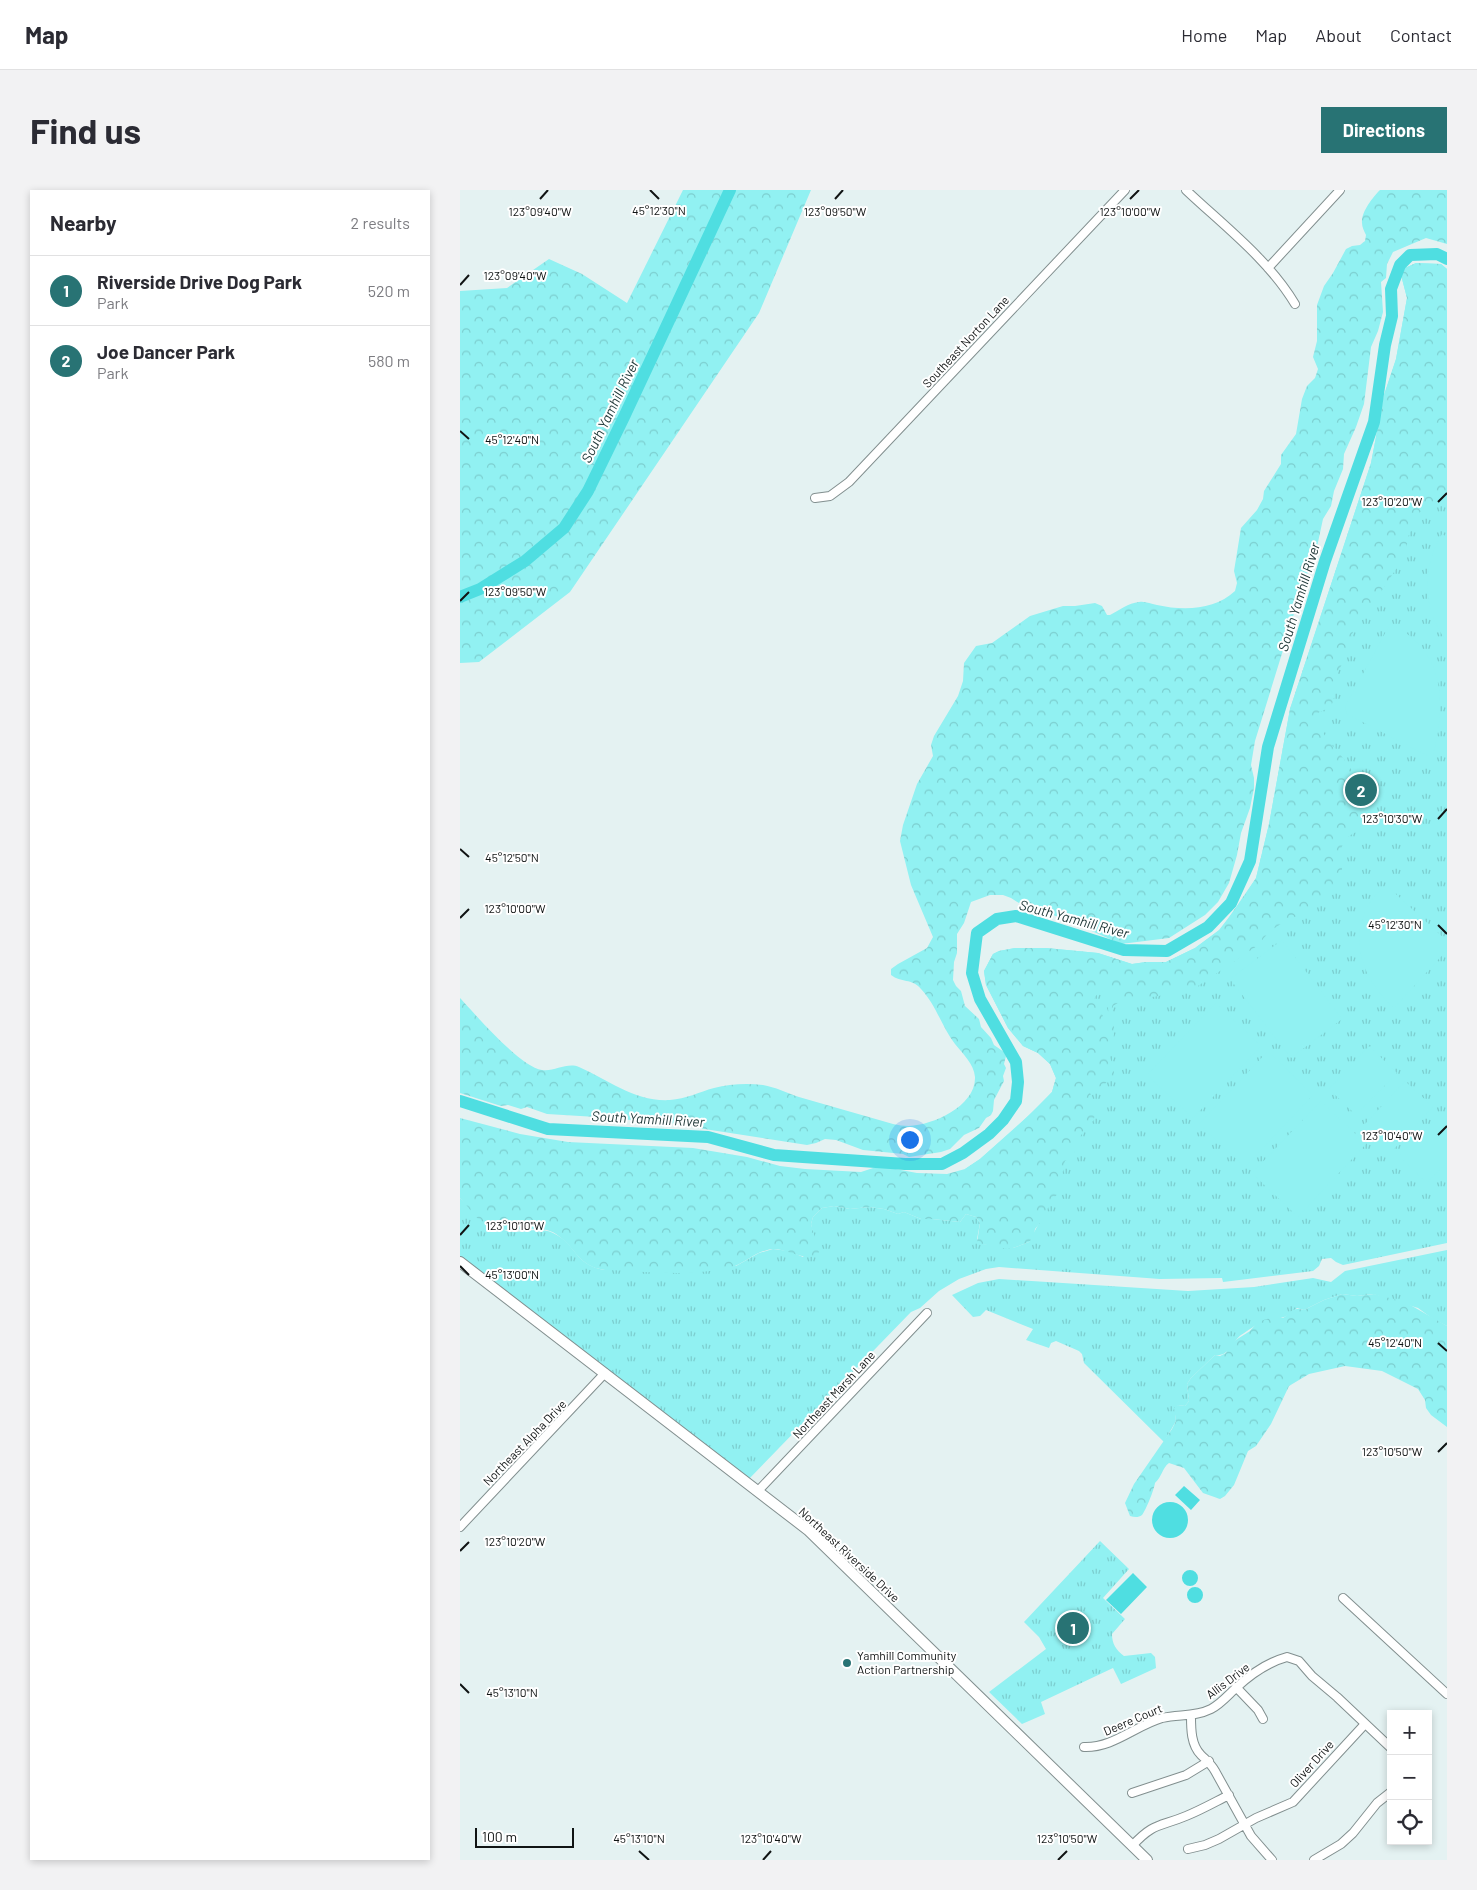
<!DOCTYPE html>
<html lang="en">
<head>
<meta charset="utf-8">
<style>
	body { margin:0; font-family:Barlow,sans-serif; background:#f2f2f3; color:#2b2b33 }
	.controls { position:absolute; right:15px; bottom:15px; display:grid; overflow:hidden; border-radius:0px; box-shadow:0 2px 8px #0003 }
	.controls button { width:45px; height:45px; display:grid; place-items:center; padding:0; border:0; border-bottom:1px solid #e1e1e2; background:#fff; color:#2b2b33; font:25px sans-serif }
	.scale { position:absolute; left:15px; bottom:12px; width:99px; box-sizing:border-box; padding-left:5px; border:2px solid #101414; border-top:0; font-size:14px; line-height:18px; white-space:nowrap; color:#101414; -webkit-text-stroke:4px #fff; paint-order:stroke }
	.you { position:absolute; left:449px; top:949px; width:18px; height:18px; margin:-12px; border:4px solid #fff; border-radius:50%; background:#1a73e8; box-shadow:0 0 0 8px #1a73e833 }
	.badge { display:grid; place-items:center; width:32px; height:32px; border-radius:50%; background:#287374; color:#fff; font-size:16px; font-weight:700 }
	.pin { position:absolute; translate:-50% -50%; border:2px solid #fff; box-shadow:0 1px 5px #0006 }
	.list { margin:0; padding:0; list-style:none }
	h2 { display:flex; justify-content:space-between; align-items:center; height:65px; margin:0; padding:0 20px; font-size:21px }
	h2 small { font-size:16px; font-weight:400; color:#7c7c81 }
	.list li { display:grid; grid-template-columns:32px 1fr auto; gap:15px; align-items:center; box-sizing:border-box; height:70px; padding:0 20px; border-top:1px solid #e1e1e2 }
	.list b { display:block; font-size:19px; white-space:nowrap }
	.list p { margin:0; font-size:16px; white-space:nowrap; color:#7c7c81 }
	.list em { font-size:16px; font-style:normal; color:#7c7c81 }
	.icon { flex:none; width:28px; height:28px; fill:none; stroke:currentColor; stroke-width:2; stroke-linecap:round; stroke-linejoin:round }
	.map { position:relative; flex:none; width:987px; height:1670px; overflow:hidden; border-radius:0px }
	header { display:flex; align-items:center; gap:30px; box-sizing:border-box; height:70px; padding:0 25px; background:#fff; border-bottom:1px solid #e1e1e2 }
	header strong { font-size:24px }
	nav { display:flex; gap:28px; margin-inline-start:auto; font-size:18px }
	.intro { display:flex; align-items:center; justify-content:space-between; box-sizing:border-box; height:120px; padding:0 30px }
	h1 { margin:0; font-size:35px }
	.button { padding:12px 22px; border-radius:0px; background:#287374; color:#fff; font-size:18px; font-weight:700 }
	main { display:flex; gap:30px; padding:0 30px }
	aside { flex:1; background:#fff; border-radius:0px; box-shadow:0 2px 8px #0003 }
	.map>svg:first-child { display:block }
</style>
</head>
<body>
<header>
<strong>Map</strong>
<nav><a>Home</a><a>Map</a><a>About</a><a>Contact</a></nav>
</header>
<div class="intro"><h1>Find us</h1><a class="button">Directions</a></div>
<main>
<aside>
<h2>Nearby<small>2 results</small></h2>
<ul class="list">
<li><span class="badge">1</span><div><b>Riverside Drive Dog Park</b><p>Park</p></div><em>520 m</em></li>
<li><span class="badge">2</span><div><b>Joe Dancer Park</b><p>Park</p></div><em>580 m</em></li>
</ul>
</aside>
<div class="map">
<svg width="987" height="1670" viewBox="0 0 987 1670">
	<defs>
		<pattern id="grass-tufts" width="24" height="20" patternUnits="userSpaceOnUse" patternTransform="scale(1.25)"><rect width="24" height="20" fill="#91f1f2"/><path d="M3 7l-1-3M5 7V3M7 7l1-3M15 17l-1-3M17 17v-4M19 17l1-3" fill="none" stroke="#7ccecf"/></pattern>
		<pattern id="forest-crowns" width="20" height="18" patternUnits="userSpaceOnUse" patternTransform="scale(1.25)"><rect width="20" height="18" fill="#91f1f2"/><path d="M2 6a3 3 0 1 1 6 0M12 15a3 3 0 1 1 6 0" fill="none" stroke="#7ccecf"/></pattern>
	</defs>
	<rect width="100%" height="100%" fill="#e4f2f2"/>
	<path fill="url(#grass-tufts)" d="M956 73 981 74 987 79V1053L883 1075 876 1072 871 1068 862 1069 859 1076 853 1081 763 1092 762 1088 700 1089 539 1077 526 1079 499 1089 479 1101 460 1118 451 1122 289 1289 0 1066V1008C8 1015 36 1037 44 1040 59 1046 77 1035 93 1043 117 1054 114 1075 145 1080L276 1076 299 1063 313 1059 329 1061 343 1067 354 1048 351 1034 353 1027 362 1018 374 1016 390 1019 409 1017 424 1019 438 1024 444 1022 461 1029H472L500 1032 506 1024 516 1027 520 1033 517 1049 523 1054 553 1058 569 1052 579 1033 505 979 520 969 577 918 592 902 596 888 590 874 578 863 563 856 548 838 526 795 524 781 533 764 539 761 555 758H586L638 763 672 774 686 772H706L735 758 761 739 796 688 809 634 830 519 911 273 924 205 936 169 947 108 941 85 945 78Z
		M987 1060V1136L973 1129 958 1118 913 1104 897 1106 882 1104 864 1110 844 1120 837 1118C833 1121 828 1126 824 1127 816 1130 808 1128 801 1132 797 1134 786 1142 781 1145 772 1152 769 1167 755 1165L731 1188 727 1194 729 1211 725 1216 718 1215 715 1224 716 1231 704 1252 624 1173 622 1164 619 1161 596 1151 591 1153 589 1158 566 1150 573 1139 526 1120 520 1126 513 1127 492 1105 518 1093 539 1089 728 1101 794 1097 853 1088 871 1092 885 1081Z
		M640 1351 669 1379 643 1408 665 1429 652 1444C652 1454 656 1460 664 1466L691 1463 695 1467 696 1478 661 1494 653 1478 581 1512 585 1524 562 1534 529 1502 586 1459 579 1447 564 1432Z"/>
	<path fill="url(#forest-crowns)" d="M223 0H351L299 123 110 402 19 472 0 473V101L47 98 89 69 122 84 167 113Z
		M920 0H987V54L966 48 933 62 927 74 926 88 921 92 923 122 918 141 911 157 904 214 896 237 884 264 883 279 874 301 871 316 863 329 855 366 842 396 828 444 795 551 791 575 794 588V598L790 618 781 643 777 665 769 693 758 712 745 725 709 748 661 754 607 730 559 713 551 708 543 705H530L511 712 504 733 497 744V763L494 772 493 790 496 796 501 801 505 816 519 829 521 837 531 848 534 855 544 862 546 866 544 874 546 878 543 886 544 891 534 910 533 921 531 925 526 928 519 938 504 945 490 959 481 962 449 967 443 964 403 960 376 950 365 949 356 953 347 955 238 938 217 932 202 937 188 932 153 928 87 924 67 917 61 919 48 915 41 916 0 903V808C16 825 60 877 82 880 94 882 107 872 119 877 149 890 175 912 210 910 226 909 239 902 254 898 269 894 287 893 303 895 315 897 327 903 339 907 370 916 402 925 433 934 438 935 444 936 449 936 473 935 516 916 515 887 514 874 503 864 495 854 482 837 476 815 461 799 452 788 441 793 431 785V779L438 774 467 758 473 747 451 695 440 651 443 635 457 594 473 566 471 555 474 546 498 506 503 491 504 473 516 456 532 453 570 426 603 416H615L635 413 642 416 647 425H650C660 420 668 413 679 412 686 411 690 414 697 415 724 421 755 420 775 401L777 393 774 381 781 338 797 320 803 309 804 301 821 274V265L836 244 842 209 847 196 855 188 858 179 853 167 857 151V115L864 96 873 83 886 59 892 56 900 55 905 51 906 45C904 41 902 37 902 33 901 22 913 7 920 0Z
		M956 73 981 74 987 79V306L972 312 958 324 948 347 946 362 940 373 915 411 896 430 887 464 876 486 875 493 877 498 872 514 869 519C864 520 857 521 857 527 859 543 874 556 883 568 891 578 898 590 904 602L902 612 903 634 900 639 885 649 881 659 882 680 871 704 865 706 842 724 827 730 810 741 797 756 732 800H718L699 806 661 811 653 816 652 821 654 826 652 827 649 826C647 817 648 811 656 805 648 798 640 800 634 808 636 815 643 825 646 832L650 829 654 830V845L647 861 654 877V888L638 898H633L630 903 637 917 636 923 633 931 627 936 618 950 613 966 605 971 598 1004 590 1011 585 1027 575 1039 574 1046 569 1052 553 1058 547 1059 517 1053 520 1033 516 1027 506 1024 500 1032 472 1029H461L444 1022 438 1024 424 1019 409 1017 390 1019 374 1016 362 1018 353 1027 351 1034 359 1062C352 1075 326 1058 313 1059 298 1060 288 1071 275 1076 269 1078 262 1079 256 1080 225 1086 178 1081 145 1080 117 1076 117 1058 96 1044 78 1032 49 1046 28 1036 16 1030 9 1017 0 1008V928L60 944 108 952 233 958 287 967 320 976 345 979 401 982 419 976 457 983 487 984 505 979 520 969 560 934 592 902 596 888 590 874 578 863 563 856 548 838 526 795 524 781 533 764 539 761 555 758H586L638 763 672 774 686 772H706L735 758 759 740 780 713 796 688 809 634 830 519 911 273 924 205 936 169 947 108 941 85 945 78Z
		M882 1104 897 1106 914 1104 945 1112 987 1136V1237L971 1225 966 1218 965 1210 958 1199 922 1181 885 1176 849 1184 829 1196 811 1234 796 1256 788 1261 774 1295 765 1306 760 1309 743 1303 724 1278 709 1273C702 1278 702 1287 695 1293 694 1300 686 1320 682 1325 678 1328 674 1327 670 1326L665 1313 674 1294 712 1239 716 1231 714 1218 718 1215 725 1216 729 1211 727 1194 731 1188 755 1165 760 1166 766 1163C769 1152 781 1147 790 1141 793 1138 795 1134 799 1132 806 1128 815 1127 823 1128 833 1122 831 1117 844 1120L864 1110Z"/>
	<path fill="#91f1f2" d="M982 344 987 347V452C962 419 961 379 982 344Z
		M930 434C986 460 987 515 972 568L887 524 885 517Z
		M926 695 987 751 986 761 934 818C902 790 886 746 913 708 917 703 922 699 926 695Z
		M822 750 882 829 831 868 770 789Z
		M756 813 801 856 733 928 687 885Z
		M909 856 937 883 896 925 869 899Z
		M808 861 853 905 785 977 739 934Z
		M945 891 973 917 933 960 905 934Z
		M861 911 906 954 838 1027 792 983Z
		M980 924 987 931V972L967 993 939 966Z"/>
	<path fill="#4fdee1" d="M724 1296 740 1310 731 1320 715 1305Z
		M692 1330a18 18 0 1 1 36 0a18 18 0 1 1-36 0Z
		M722 1388a8 8 0 1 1 16 0a8 8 0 1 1-16 0Z
		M673 1383 687 1397 661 1424 646 1410Z
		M727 1405a8 8 0 1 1 16 0a8 8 0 1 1-16 0Z"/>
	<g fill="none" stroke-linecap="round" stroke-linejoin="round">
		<path stroke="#4fdee1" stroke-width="12" d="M0 407 20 399 65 371 104 338 128 301 164 227 270 0
			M0 911 88 939 248 947 314 965 445 974H482L503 963 529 944 543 930 556 911 558 892 556 872 520 809 512 783 517 743 537 729 556 726 664 760 707 761 748 737 771 713 790 671 808 557 865 371 914 232 925 155 932 126 931 99 940 75 950 65 977 64 987 69"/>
		<g stroke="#828f8f" stroke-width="10">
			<path id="minor" d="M726 0C763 35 809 70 835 114
				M808 78 880 0
				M355 308 370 306 389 292 665 0
				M298 1301 467 1123
				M0 1337 145 1183
				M883 1408 987 1504
				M776 1497 798 1520 803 1529
				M731 1526C731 1539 731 1555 741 1565 747 1571 751 1574 755 1581L791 1646 812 1670
				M624 1557C653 1558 675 1536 702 1528 719 1524 735 1527 751 1519 761 1514 769 1504 777 1497 790 1485 809 1472 827 1467L839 1471 852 1486 877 1507 931 1558
				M672 1603 726 1585 749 1571
				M672 1656C694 1632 700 1637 726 1626 741 1620 755 1612 769 1605
				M728 1659 745 1655 759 1649 796 1628 833 1612 905 1534
				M854 1670 881 1654 893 1643 917 1613 931 1602"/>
		</g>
		<g stroke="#828f8f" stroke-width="12">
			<path id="tertiary" d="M0 1072 348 1340 687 1670"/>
		</g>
		<use href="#minor" stroke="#fff" stroke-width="8"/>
		<use href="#tertiary" stroke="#fff" stroke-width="10"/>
	</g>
	<path fill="none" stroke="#101414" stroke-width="2" d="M190 0 199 9M80 9 88 0M375 9 383 0M670 9 679 0M0 95 9 85M0 241 9 249M978 312 987 303M0 411 9 402M978 629 987 619M0 659 9 667M0 728 9 719M978 735 987 744M978 945 987 936M0 1045 9 1035M0 1076 9 1085M978 1153 987 1161M978 1262 987 1253M0 1361 9 1352M0 1494 9 1503M179 1661 189 1670M303 1670 311 1661M598 1670 607 1661"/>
	<circle fill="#287374" stroke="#fff" stroke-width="2" cx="387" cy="1473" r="5"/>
	<g text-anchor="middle" stroke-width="4" stroke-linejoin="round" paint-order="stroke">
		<g font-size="12" fill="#101414" stroke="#fff">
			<text transform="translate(506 152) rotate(-47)" y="4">Southeast Norton Lane</text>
			<text transform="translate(374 1205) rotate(-47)" y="4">Northeast Marsh Lane</text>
			<text transform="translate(65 1253) rotate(-46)" y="4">Northeast Alpha Drive</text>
			<text transform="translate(389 1365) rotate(43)" y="4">Northeast Riverside Drive</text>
			<text transform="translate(768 1491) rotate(-37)" y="4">Allis Drive</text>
			<text transform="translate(673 1530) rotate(-23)" y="4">Deere Court</text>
			<text transform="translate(852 1574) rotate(-48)" y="4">Oliver Drive</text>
		</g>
		<g font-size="12" fill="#101414" stroke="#fff" text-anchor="start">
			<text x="397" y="1470">Yamhill Community<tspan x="397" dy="14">Action Partnership</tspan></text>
		</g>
		<g font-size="14" font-style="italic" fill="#223a3a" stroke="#fff">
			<text transform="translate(150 221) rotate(-64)" y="5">South Yamhill River</text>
			<text transform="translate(839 407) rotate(-73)" y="5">South Yamhill River</text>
			<text transform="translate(614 729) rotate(15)" y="5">South Yamhill River</text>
			<text transform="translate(188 929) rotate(3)" y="5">South Yamhill River</text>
		</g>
	</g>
	<g font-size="12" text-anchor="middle" fill="#101414" stroke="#fff" stroke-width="4" stroke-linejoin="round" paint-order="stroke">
		<text x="199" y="25">45°12'30"N</text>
		<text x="80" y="26">123°09'40"W</text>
		<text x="375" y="26">123°09'50"W</text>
		<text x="670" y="26">123°10'00"W</text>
		<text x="55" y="90">123°09'40"W</text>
		<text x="52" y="254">45°12'40"N</text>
		<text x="932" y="316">123°10'20"W</text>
		<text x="55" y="406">123°09'50"W</text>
		<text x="932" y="633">123°10'30"W</text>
		<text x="52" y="672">45°12'50"N</text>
		<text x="55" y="723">123°10'00"W</text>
		<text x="935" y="739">45°12'30"N</text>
		<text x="932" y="950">123°10'40"W</text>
		<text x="55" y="1040">123°10'10"W</text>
		<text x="52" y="1089">45°13'00"N</text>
		<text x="935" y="1157">45°12'40"N</text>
		<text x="932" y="1266">123°10'50"W</text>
		<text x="55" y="1356">123°10'20"W</text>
		<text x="52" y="1507">45°13'10"N</text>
		<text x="311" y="1653">123°10'40"W</text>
		<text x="607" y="1653">123°10'50"W</text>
		<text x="179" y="1653">45°13'10"N</text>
	</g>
</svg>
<div class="controls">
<button>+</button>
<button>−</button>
<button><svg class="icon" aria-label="locate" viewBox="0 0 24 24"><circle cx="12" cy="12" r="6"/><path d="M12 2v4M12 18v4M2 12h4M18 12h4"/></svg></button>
</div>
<div class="scale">100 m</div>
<div class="you"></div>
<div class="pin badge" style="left:613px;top:1438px">1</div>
<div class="pin badge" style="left:901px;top:600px">2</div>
</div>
</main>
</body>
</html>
